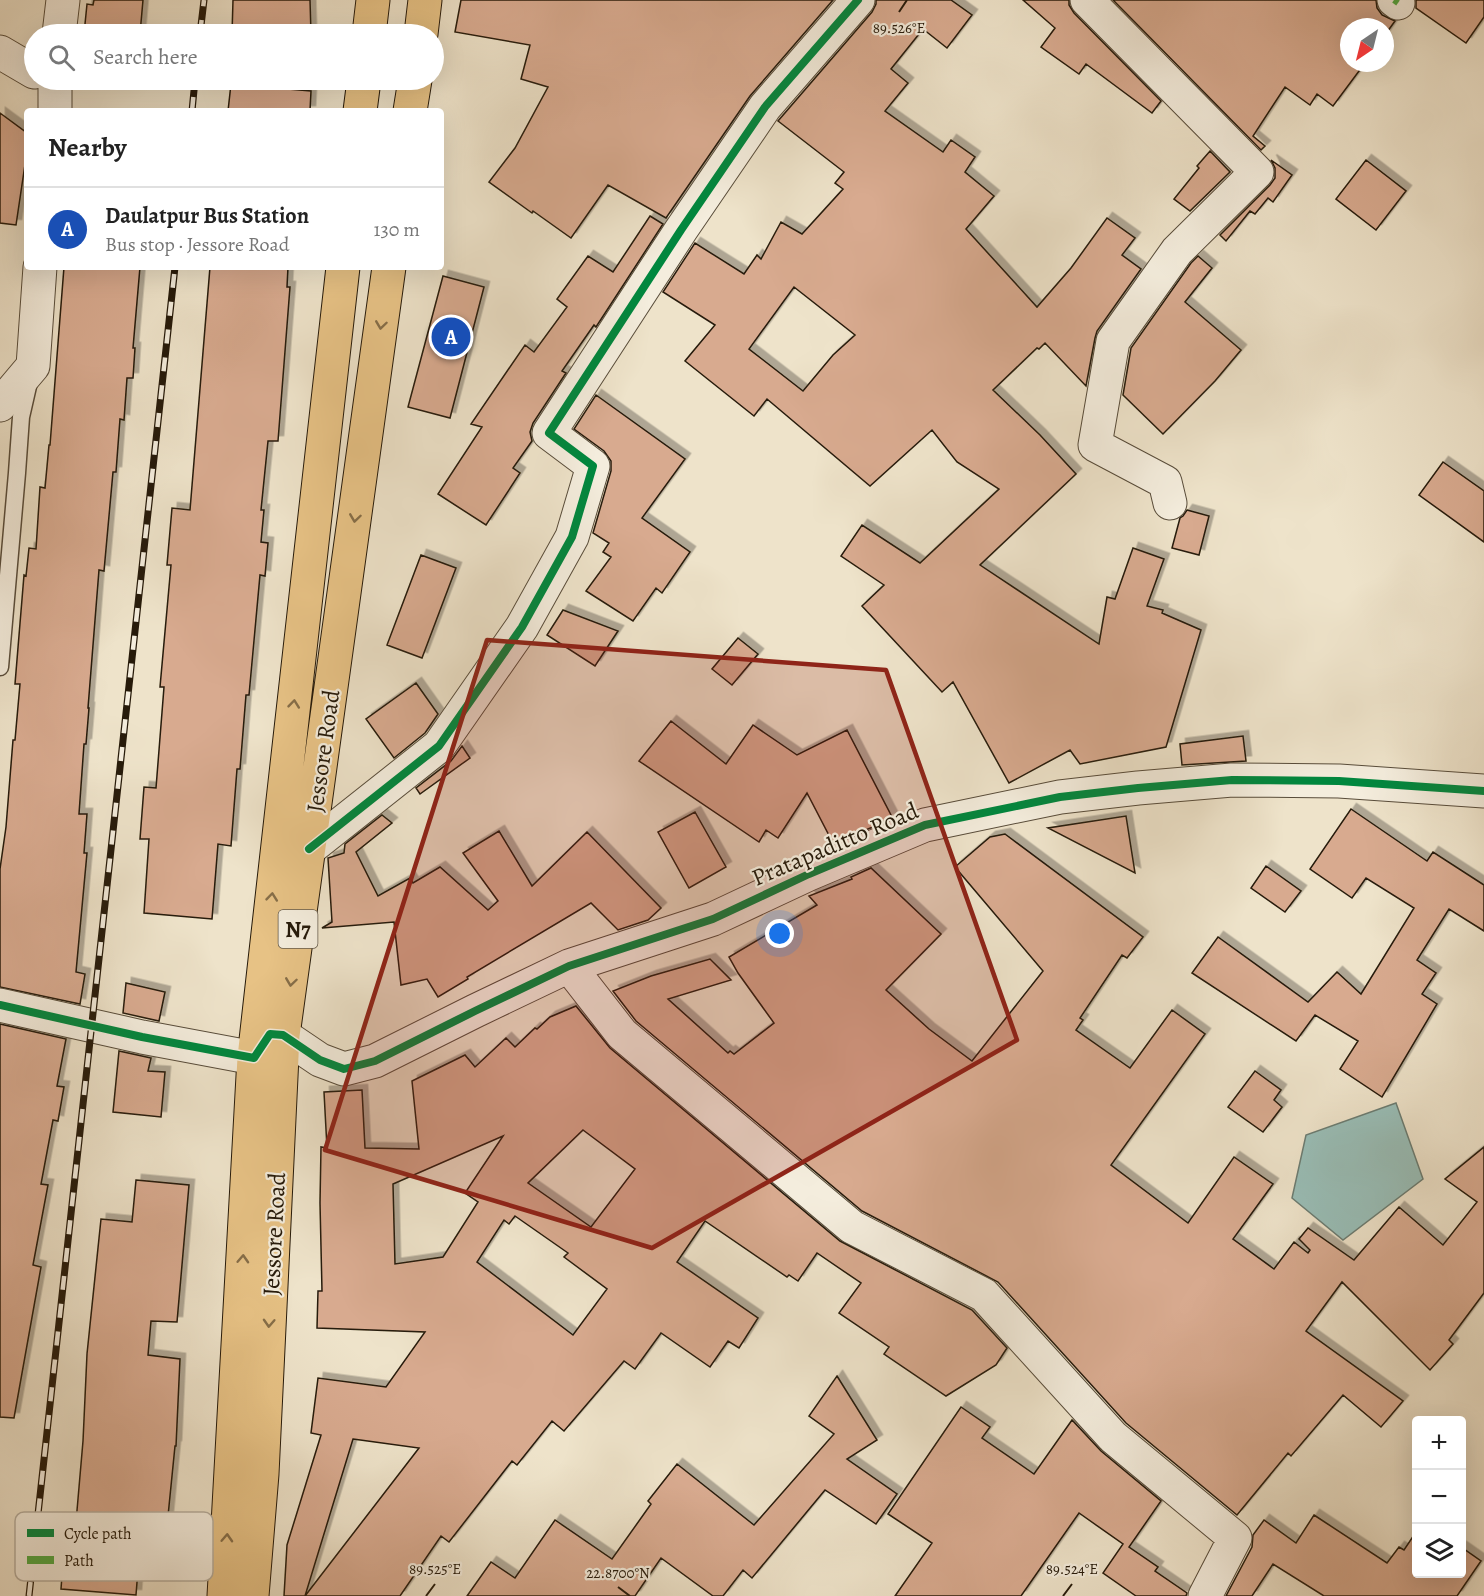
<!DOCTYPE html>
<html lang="en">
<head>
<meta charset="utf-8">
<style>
	body { margin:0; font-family:Alegreya,serif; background:#f6f6f6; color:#222 }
	.controls { position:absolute; right:18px; bottom:18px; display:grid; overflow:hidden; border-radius:6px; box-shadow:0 6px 24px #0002 }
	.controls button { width:54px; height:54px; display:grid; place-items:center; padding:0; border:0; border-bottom:2px solid #e0e0e0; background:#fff; color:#222; font:30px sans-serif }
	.compass { position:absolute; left:1340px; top:18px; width:54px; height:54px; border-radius:50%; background:#fff; box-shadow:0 6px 24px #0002; rotate:215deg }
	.you { position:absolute; left:780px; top:934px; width:21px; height:21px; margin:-15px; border:4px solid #fff; border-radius:50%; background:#1a73e8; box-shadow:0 0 0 9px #1a73e833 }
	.badge { display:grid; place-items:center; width:39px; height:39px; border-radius:50%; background:#8f2418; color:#fff; font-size:20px; font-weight:700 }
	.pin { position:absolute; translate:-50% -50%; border:3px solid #fff; box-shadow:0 2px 6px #0006 }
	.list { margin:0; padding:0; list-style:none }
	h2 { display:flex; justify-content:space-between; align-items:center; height:78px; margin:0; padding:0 24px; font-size:26px }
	h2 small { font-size:20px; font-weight:400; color:#767676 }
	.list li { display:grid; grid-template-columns:39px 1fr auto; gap:18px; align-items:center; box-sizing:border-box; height:84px; padding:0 24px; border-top:2px solid #e0e0e0 }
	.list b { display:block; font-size:22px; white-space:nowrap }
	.list p { margin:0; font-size:20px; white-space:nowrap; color:#767676 }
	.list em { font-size:20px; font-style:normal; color:#767676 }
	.icon { flex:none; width:33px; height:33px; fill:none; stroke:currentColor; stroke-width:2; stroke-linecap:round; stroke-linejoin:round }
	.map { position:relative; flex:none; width:1484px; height:1596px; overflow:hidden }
	.search { position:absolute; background:#fff; box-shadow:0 6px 24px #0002; left:24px; top:24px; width:420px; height:66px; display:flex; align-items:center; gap:15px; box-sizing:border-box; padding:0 21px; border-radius:33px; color:#767676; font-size:22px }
	.panel { position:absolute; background:#fff; box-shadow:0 6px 24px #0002; left:24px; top:108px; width:420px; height:162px; border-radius:6px }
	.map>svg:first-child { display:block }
</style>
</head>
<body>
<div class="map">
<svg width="1484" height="1596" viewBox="0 0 1484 1596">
	<defs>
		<filter id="shadow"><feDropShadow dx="5.5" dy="-5.5" stdDeviation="0" flood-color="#0004"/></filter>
	</defs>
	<rect width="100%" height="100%" fill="#eee3ca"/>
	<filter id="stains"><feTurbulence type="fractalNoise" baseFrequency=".00333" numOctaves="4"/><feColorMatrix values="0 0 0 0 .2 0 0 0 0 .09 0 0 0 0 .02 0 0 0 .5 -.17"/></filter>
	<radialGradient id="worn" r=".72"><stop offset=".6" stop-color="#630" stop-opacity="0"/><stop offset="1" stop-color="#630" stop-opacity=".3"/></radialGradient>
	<path fill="#99beb7" stroke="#6b7c72" stroke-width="1.5" d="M1396 1103 1423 1179 1343 1240 1292 1198 1306 1135Z"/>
	<path fill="#d8aa8f" stroke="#261a0a" stroke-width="1.5" fill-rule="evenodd" filter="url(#shadow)" d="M94 0H143L140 34H84L87 4 93 5Z
		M233 0H310L311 34H232Z
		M461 0H833L750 96 666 218 608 185 571 238 533 211 532 213 489 182 515 148 548 87 521 79 530 45 455 32Z
		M876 0H951L972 15 947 48 923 29 891 69 908 83 885 111 943 152 951 140 975 157 965 172 994 196 966 229 1037 307 1071 268 1107 218 1135 238 1122 255 1141 269 1097 331 1095 338 1086 386 1045 343 1039 349 1037 348 993 390 1040 435 1076 474 980 565 1099 644 1107 597 1115 599 1133 548 1164 559 1147 606 1163 610 1162 613 1201 630 1166 747 1080 764 1070 750 1009 783 953 682 942 692 862 606 884 585 841 556 862 525 920 563 999 489 957 462 932 430 870 486 767 399 754 416 685 361 715 325 663 292 695 243 744 274 757 255 761 259 781 222 802 234 843 189 835 183 844 172 778 121 872 12 876 4ZM794 287 855 335 833 355 803 391 749 349Z
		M1023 0H1069V5L1074 13 1161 101 1152 113 1086 64 1079 74 1041 47 1055 28Z
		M1113 0H1376L1377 8 1382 15 1395 21 1385 35V27H1349V63H1365L1333 106 1317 94 1310 105 1285 87 1253 136 1265 146 1261 150Z
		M1416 0H1484V17L1466 43 1416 8Z
		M231 84 311 91 310 111H228Z
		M0 113 27 133V151L16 225 0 223Z
		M1210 151 1230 172 1190 211 1174 199 1199 168 1197 166Z
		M1271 160 1292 175 1273 202 1268 198 1255 214 1250 211 1226 241 1220 235 1270 185 1275 178V168Z
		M1366 160 1406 191 1376 230 1336 199Z
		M650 216 663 224 596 327 594 325 562 371 566 373 533 423 530 432 532 441 513 468 520 473 486 525 438 494 482 427 471 424 525 345 534 352 567 307 557 299 588 256 613 272Z
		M1198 256 1212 268 1185 302 1241 350 1215 381 1163 434 1123 395 1131 348 1191 263Z
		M64 267H140L133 348H135L133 378H127L124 420 120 419 116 472H113L104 571 99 570 88 708H89L86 744H84L79 814H87L84 853H87L76 972 85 974 80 1004 0 987V869L6 827 13 740H15L20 684H15L24 575 26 576 29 548 36 549 40 487 45 488 49 445H50Z
		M210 267H288L287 287H290L278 441H268L261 510H264L261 542 268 543 265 576 260 575 249 695H246L240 769H237L231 846 218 844 212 919 144 913 149 839H140L144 787 156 788 164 687H160L171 565H167L172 508 190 510Z
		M443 276 484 287 450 418 408 407Z
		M596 395 685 459 642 518 690 552 662 593 656 588 633 621 586 591 611 557 603 552 609 543 593 533 611 471V461L604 451 574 429Z
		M1443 462 1484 491V542L1419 495Z
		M1187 510 1209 516 1199 555 1172 548 1180 518 1183 516Z
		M421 555 456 568 422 658 387 645Z
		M563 610 618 631 595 666 547 635Z
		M738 638 758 654 732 685 712 669Z
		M416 683 438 714 425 733 394 758 366 719Z
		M671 721 726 764 753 725 797 755 847 730 892 817 873 827 833 843 807 793 778 838 766 830 759 842 639 761Z
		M1243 736 1246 761 1182 765 1180 744Z
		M462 746 470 758 420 794 416 788 451 761Z
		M1351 809 1427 861 1433 852 1484 885V931L1449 909 1417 960 1436 973 1422 994 1437 1004 1382 1097 1340 1069 1358 1041 1315 1015 1296 1041 1192 973 1218 937 1308 1002 1337 972 1361 994 1414 908 1366 878 1352 898 1310 869Z
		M695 812 726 867 689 888 658 832Z
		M382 815 392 823 356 852 378 896 410 878 413 883 440 867 488 910 498 901 463 853 499 831 532 886 587 832 661 908 648 920 618 930 591 903 467 977 468 979 438 997 427 979 401 985 394 922 322 928 332 922 328 858 344 853 345 844Z
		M1126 816 1135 873 1048 828Z
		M1005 834 1143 937 1127 958 1122 955 1080 1018 1083 1020 1076 1030 1130 1068 1172 1010 1205 1034 1111 1165 1188 1223 1234 1157 1273 1184 1233 1239 1274 1269 1294 1242 1308 1253 1310 1250 1299 1239 1308 1228 1354 1260 1399 1207 1443 1245 1477 1202 1445 1179 1484 1147V1293L1449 1340 1453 1344 1430 1370 1342 1282 1306 1331 1403 1401 1381 1427 1343 1395 1291 1456 1288 1453 1237 1515 1126 1423 998 1282 862 1211 636 1021 613 991 651 976 710 959 731 980 668 999 728 1053 730 1051 734 1054 774 1023 738 973 729 957 817 905 809 896 852 879 851 877 871 868 941 934 886 990 929 1029 972 1061 1043 971 955 867 990 837Z
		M1266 866 1301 891 1285 912 1251 888Z
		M126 983 165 992 159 1021 123 1013Z
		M576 1006 610 1048 840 1241 972 1310 1007 1348 996 1365 946 1396 884 1354 889 1347 839 1313 861 1283 817 1253 798 1281 789 1275 787 1277 705 1221 677 1262 758 1318 739 1348 728 1341 710 1367 661 1333 635 1369 624 1361 564 1431 552 1421 517 1465 512 1461 449 1542 441 1536 400 1596H284L287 1545 321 1435 311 1433 318 1378 386 1387 425 1332 317 1328 318 1291H322L320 1203 321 1147 327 1148 324 1092 362 1090 365 1148 419 1149 412 1081 465 1055 475 1067 506 1038 515 1047 535 1028 537 1029 550 1017ZM583 1130 635 1169 591 1227 528 1183ZM503 1136 465 1193 478 1202 443 1257 395 1264 393 1184ZM515 1216 568 1253 564 1257 607 1289 573 1335 477 1262 504 1220 509 1224ZM353 1439 419 1448 305 1596Z
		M0 1024 66 1039 57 1086 64 1087 58 1121 53 1120 41 1184 48 1185 33 1265 41 1267 14 1418 0 1417Z
		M119 1051 151 1058 148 1071 165 1072 161 1117 113 1112Z
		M1255 1071 1281 1090 1274 1100 1282 1107 1263 1132 1228 1107Z
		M136 1180 189 1185 177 1322 151 1321 148 1355 180 1359 176 1446H175L168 1516V1557H139L136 1595 61 1589 66 1521 76 1522 83 1441 87 1354 101 1219 132 1222Z
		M837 1376 877 1440 847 1459 897 1494 876 1524 825 1490 752 1578 743 1570 723 1596H713L661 1558 635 1596H467L491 1562 515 1578 555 1520 612 1559 651 1504 648 1501 677 1464 754 1525 834 1434 809 1416Z
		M961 1407 990 1427 982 1438 1034 1474 1072 1420 1101 1451 1161 1501 1129 1547 1158 1567 1155 1571 1187 1593 1186 1596H1136L1103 1573 1123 1544 1079 1513 1021 1596H895L932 1543 888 1514Z
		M1314 1515 1387 1563 1399 1547 1404 1550 1416 1532V1574H1461V1547L1481 1561 1457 1596H1324L1273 1564 1252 1596H1226L1252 1547 1253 1535 1264 1520 1296 1543Z"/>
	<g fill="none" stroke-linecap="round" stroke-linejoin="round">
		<g stroke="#584c3a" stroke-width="19">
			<path id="service" d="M0 667 17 473 21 417 29 382"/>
		</g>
		<g stroke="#584c3a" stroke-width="35">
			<path id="minor" d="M1087 0 1257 172 1177 251 1113 341 1095 445 1165 482 1170 503
				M1394 0 1398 3
				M59 34 63 0
				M0 52 34 72
				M55 111V80
				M0 405 33 366 40 267
				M309 849 439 746 522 627 572 537 593 466 549 433 681 230 765 107 858 0
				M569 966 622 1034 852 1227 984 1295 1113 1437 1235 1538 1205 1596
				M0 1005 142 1037 254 1058 270 1034 283 1035 320 1060 344 1069 375 1061 475 1011 569 966 713 919 809 874 925 825 1060 797 1138 788 1232 780 1339 781 1484 791"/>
		</g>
		<g stroke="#261a0a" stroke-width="35">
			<path id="trunk" d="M369 34 373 0
				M421 34 425 0
				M360 111 364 80
				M410 111 415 80
				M224 1596 254 1058 343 267
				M252 1596 262 1474 283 1035 389 267"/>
		</g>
		<use href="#service" stroke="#f4eddd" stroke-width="16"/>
		<use href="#minor" stroke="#f4eddd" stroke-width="33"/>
		<use href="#trunk" stroke="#e7c285" stroke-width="33"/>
		<g stroke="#261a0a" stroke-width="7">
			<path id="rail" d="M200 34 204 0
				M192 111 195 80
				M29 1596 175 267"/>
		</g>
		<use href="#rail" stroke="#f4eddd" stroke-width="4.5" stroke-dasharray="14" stroke-linecap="butt"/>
		<path stroke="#53a941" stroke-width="6" stroke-dasharray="12 6" stroke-linecap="butt" d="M1394 0 1398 3"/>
		<g stroke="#f4eddd" stroke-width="11">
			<path id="cycleway" d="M309 849 439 746 522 627 572 537 593 466 549 433 681 230 765 107 858 0
				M0 1005 142 1037 254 1058 270 1034 283 1035 320 1060 344 1069 375 1061 475 1011 569 966 713 919 809 874 925 825 1060 797 1138 788 1232 780 1339 781 1484 791"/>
		</g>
		<use href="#cycleway" stroke="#00873e" stroke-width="8"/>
	</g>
	<defs><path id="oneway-chevron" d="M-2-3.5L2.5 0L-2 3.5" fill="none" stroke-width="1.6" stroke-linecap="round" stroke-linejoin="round" transform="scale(1.5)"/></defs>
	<g stroke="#866e48">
		<use href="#oneway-chevron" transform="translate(381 325) rotate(98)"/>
		<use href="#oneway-chevron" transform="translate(355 518) rotate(98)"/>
		<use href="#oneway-chevron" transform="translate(294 704) rotate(-84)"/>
		<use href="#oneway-chevron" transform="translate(272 897) rotate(-84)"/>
		<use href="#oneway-chevron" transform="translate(291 982) rotate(98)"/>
		<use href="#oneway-chevron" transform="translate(243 1259) rotate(-87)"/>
		<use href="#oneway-chevron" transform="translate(269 1323) rotate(93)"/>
		<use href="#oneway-chevron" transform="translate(227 1538) rotate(-87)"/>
	</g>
	<path fill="#8f2418" fill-opacity="0.2" stroke="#8f2418" stroke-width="4.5" stroke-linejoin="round" d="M487 640 886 670 1017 1040 652 1248 325 1150Z"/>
	<path fill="none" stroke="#261a0a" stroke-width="2" d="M899 12 907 0M618 1587 630 1596M426 1596 435 1584M1063 1596 1072 1584"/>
	<g text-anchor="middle" stroke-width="4.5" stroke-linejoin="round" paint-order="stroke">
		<rect fill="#f4eddd" stroke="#645949" stroke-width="1.5" x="278.5" y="910" width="39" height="38" rx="4.5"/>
		<g font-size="22" font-weight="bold" fill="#261a0a">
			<text x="298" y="937">N7</text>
		</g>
		<g font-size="24" fill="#261a0a" stroke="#f4eddd">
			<text transform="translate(323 751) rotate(-82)" y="8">Jessore Road</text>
			<text transform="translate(835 844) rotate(-23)" y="8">Pratapaditto Road</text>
			<text transform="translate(274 1234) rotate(-87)" y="8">Jessore Road</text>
		</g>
	</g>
	<rect x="15" y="1512" width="198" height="69" rx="9" fill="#f4eddd" stroke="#b6ae9e" stroke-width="1.5"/>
	<rect x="27" y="1529" width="27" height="8" fill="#00873e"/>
	<rect x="27" y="1556" width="27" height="8" fill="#53a941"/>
	<g font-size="16" fill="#261a0a">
		<text x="64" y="1539">Cycle path</text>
		<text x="64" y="1566">Path</text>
	</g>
	<g font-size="15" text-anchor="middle" fill="#261a0a" stroke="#f4eddd" stroke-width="4.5" stroke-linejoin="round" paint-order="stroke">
		<text x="899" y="33">89.526°E</text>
		<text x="435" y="1574">89.525°E</text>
		<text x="1072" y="1574">89.524°E</text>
		<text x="618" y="1578">22.8700°N</text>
	</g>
	<rect width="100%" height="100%" filter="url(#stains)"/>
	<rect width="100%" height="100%" fill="url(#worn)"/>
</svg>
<div class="controls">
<button>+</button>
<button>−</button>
<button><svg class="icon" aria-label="layers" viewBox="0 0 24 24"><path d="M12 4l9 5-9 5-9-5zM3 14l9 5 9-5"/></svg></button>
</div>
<svg class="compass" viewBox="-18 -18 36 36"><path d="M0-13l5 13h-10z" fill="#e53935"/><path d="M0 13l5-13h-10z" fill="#767676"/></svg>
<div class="you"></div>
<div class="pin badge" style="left:451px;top:337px;background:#1a4fb4">A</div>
<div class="search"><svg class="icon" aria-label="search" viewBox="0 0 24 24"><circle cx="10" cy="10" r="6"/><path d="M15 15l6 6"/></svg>Search here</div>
<section class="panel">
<h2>Nearby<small></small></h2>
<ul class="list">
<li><span class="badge" style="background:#1a4fb4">A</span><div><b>Daulatpur Bus Station</b><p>Bus stop · Jessore Road</p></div><em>130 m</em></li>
</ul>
</section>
</div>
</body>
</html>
